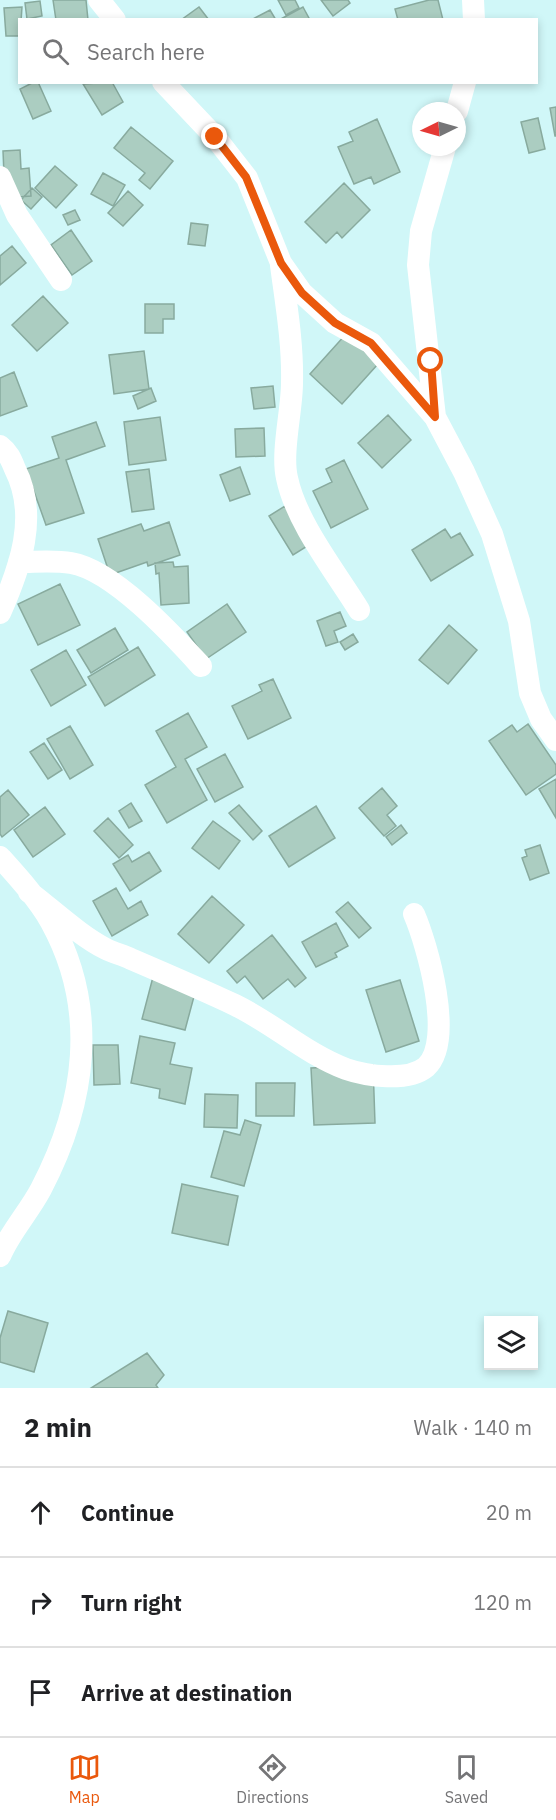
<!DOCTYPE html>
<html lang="en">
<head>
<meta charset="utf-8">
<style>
	body { margin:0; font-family:"IBM Plex Sans",sans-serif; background:#f2f2f2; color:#202124 }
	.controls { position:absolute; right:18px; bottom:18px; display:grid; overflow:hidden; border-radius:0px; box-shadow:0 3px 9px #0003 }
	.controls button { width:54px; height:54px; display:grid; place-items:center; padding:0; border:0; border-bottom:2px solid #e0e0e0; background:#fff; color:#202124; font:30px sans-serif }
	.compass { position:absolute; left:412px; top:102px; width:54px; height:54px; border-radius:50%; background:#fff; box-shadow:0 3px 9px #0003; rotate:265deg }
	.stop { position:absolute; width:18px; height:18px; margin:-14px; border:4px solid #ea580c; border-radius:50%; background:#fff }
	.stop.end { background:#ea580c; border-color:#fff; box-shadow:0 2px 6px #0008 }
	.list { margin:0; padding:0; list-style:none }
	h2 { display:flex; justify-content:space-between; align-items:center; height:78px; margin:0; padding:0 24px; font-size:26px }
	h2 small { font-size:20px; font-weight:400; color:#757577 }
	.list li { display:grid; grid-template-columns:39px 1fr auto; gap:18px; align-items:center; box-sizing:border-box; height:90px; padding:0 24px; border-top:2px solid #e0e0e0 }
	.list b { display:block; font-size:22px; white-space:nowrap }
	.list em { font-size:20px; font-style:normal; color:#757577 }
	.icon { flex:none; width:33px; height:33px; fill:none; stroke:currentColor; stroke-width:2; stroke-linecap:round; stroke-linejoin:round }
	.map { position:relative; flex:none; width:556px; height:1388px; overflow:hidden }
	.search { position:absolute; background:#fff; box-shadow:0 3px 9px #0003; left:18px; right:18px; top:18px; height:66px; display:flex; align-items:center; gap:15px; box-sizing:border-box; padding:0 21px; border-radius:0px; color:#757577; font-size:22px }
	.sheet { height:348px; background:#fff }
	nav { display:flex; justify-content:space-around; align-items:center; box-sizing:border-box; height:84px; border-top:2px solid #e0e0e0; background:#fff; font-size:16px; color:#757577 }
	nav a { display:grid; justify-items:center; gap:3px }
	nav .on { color:#ea580c }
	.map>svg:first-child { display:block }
</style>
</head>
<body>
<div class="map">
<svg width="556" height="1388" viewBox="0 0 556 1388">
	<rect width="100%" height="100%" fill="#d0f7f8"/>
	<path fill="#abcdc1" stroke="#88aa9e" stroke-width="1.5" d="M53 0H86L88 20H56Z
		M278 0H295L299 8 286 15Z
		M321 0H348L350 3 333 16Z
		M429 0H438L443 20H398L395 9Z
		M40 1 42 16 27 19 25 3Z
		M22 7 20 36H6L4 8Z
		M199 7 209 20H181Z
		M303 7 310 20H279Z
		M270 10 276 20H251Z
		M34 82H38L51 111 33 119 20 89Z
		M112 82 123 102 102 115 83 84Z
		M556 107V136H555L550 108Z
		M538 118 545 149 529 153 521 122Z
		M377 119 400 172 374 184 371 177 354 184 338 147 353 141 349 132Z
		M131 127 173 161 150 189 139 180 145 173 114 148Z
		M20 150 21 169 29 168 31 196 5 198 3 151Z
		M55 166 77 185 56 208 35 188Z
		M103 173 125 185 113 206 91 194Z
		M344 183 370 210 342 238 337 232 326 243 305 222Z
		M32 188 42 197 31 209 21 200Z
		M128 191 143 205 123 226 108 213Z
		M75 210 80 220 68 225 63 215Z
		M191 223 208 225 205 246 188 244Z
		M71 230 92 261 72 275 51 245Z
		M12 246 26 263 0 285V256Z
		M43 296 68 323 37 351 12 325Z
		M145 304H174V319H163V333H145Z
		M346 334 378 364 342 404 310 374Z
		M144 351 149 389 114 394 109 355Z
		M14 372 27 406 0 416V378Z
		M273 386 275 407 254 409 251 388Z
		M151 388 156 401 138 409 133 396Z
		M388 415 411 440 382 468 358 443Z
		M160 417 166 460 129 465 124 422Z
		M96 422 105 446 66 460 84 513 46 525 26 469 59 458 52 437Z
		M264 428 265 456 236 457 235 429Z
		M344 460 368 509 331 528 313 491 332 482 326 469Z
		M240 467 250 494 230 501 220 475Z
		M149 469 154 509 132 512 126 472Z
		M285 506 309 545 293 555 269 516Z
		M169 522 180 555 148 566 147 562 110 575 98 539 141 524 144 531Z
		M445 529 451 538 460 533 473 555 431 581 412 550Z
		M173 562 174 567 188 566 189 603 161 605 159 573 156 574 155 563Z
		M60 584 80 625 38 645 18 604Z
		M227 604 246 632 206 659 187 632Z
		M340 612 346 626 334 631 338 642 326 646 317 621Z
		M449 625 477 650 448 684 419 660Z
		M115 628 128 650 91 673 77 650Z
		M353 634 358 642 345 650 340 642Z
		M138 647 155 675 105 706 88 677Z
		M66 650 86 685 51 706 31 670Z
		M273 679 291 718 248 739 232 706 262 691 259 685Z
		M188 713 207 747 185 759 207 800 167 823 145 785 176 767 156 731Z
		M528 724 556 765V774L526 795 489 741 512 725 517 732Z
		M70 726 93 765 70 779 47 739Z
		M44 743 62 770 48 779 30 752Z
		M225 754 243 787 215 802 197 769Z
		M556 779V818L539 789Z
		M382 788 397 806 387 815 396 826 384 836 359 808Z
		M8 790 29 815 2 837 0 834V797Z
		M131 803 142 821 129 828 119 811Z
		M239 805 262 831 253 840 229 813Z
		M316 806 335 838 289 867 269 836Z
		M45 807 65 834 33 857 14 830Z
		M108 818 133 845 119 858 94 831Z
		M213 821 240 841 219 869 192 848Z
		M401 825 407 833 392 845 386 837Z
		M540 845 549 873 530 880 522 858 527 856 525 850Z
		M149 852 161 871 130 891 113 864 128 855 132 862Z
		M116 888 128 909 141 901 148 915 112 936 93 901Z
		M212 896 244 925 209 963 178 934Z
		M348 902 371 928 359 938 336 912Z
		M336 923 348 946 335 953 337 957 316 967 302 942Z
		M272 935 306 978 295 987 288 979 263 999 245 976 237 983 227 971Z
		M153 977 196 989 185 1030 142 1019Z
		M400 980 419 1041 386 1052 366 990Z
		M140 1036 175 1043 170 1064 192 1068 185 1104 159 1098 160 1089 131 1083Z
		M93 1045H118L120 1084 94 1085Z
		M373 1065 375 1123 314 1125 311 1068Z
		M256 1083H295L294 1116H256Z
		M205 1094 238 1095 237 1128 204 1127Z
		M245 1120 261 1125 244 1186 211 1177 224 1131 240 1135Z
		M182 1184 238 1196 228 1245 172 1233Z
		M8 1311 48 1323 34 1372 0 1362V1338Z
		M147 1353 164 1375 156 1385 158 1388H91Z"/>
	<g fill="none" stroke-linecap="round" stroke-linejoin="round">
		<path stroke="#fff" stroke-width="22" d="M99 0 115 20
			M473 0 474 20
			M163 82 215 137 247 178 281 263 302 293 335 323 371 343 435 417 464 472 492 534 519 621 530 693 541 719 556 740
			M457 111 465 82
			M0 177 17 215 61 280
			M281 265C286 304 293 343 292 383 292 410 281 453 287 478 296 522 335 571 359 610
			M435 417 418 265 421 231 445 147
			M0 446C8 452 11 459 15 469 39 516 20 568 0 613
			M19 562C36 562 54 560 71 563 113 570 172 634 201 666
			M0 857C18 877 38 899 51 922 99 1009 86 1103 41 1189 29 1212 10 1232 0 1256
			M29 892C53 910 80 936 106 949 114 953 123 955 131 959 166 974 201 989 235 1005 274 1024 306 1054 346 1069 366 1076 408 1082 426 1067 455 1041 427 944 414 914"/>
	</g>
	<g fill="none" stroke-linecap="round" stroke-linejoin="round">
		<path stroke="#ea580c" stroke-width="8" d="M215 137 246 177 281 263 302 293 335 323 371 343 435 417 431 361"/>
	</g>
</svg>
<div class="controls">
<button><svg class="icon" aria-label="layers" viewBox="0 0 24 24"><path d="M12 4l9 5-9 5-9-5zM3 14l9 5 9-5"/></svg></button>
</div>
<svg class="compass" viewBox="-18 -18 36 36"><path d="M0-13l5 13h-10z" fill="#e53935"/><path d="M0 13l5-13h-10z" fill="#757577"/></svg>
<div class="stop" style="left:431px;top:361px"></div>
<div class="stop end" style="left:215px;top:137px"></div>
<div class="search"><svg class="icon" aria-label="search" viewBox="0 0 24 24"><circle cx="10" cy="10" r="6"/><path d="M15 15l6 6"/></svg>Search here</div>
</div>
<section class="sheet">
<h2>2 min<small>Walk · 140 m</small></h2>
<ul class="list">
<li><svg class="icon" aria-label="ahead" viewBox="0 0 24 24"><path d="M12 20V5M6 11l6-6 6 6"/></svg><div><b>Continue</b></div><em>20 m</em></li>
<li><svg class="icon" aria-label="right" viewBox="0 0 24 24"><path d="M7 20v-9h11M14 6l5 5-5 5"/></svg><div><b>Turn right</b></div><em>120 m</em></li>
<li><svg class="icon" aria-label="arrive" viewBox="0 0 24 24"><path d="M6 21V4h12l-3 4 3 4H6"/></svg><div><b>Arrive at destination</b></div></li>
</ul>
</section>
<nav>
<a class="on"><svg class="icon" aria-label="map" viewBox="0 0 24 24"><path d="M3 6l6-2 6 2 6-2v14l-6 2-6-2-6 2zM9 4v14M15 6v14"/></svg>Map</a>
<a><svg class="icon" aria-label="directions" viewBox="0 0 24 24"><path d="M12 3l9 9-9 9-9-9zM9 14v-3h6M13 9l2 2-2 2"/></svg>Directions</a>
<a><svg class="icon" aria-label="saved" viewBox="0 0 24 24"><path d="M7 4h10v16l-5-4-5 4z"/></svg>Saved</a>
</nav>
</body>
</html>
